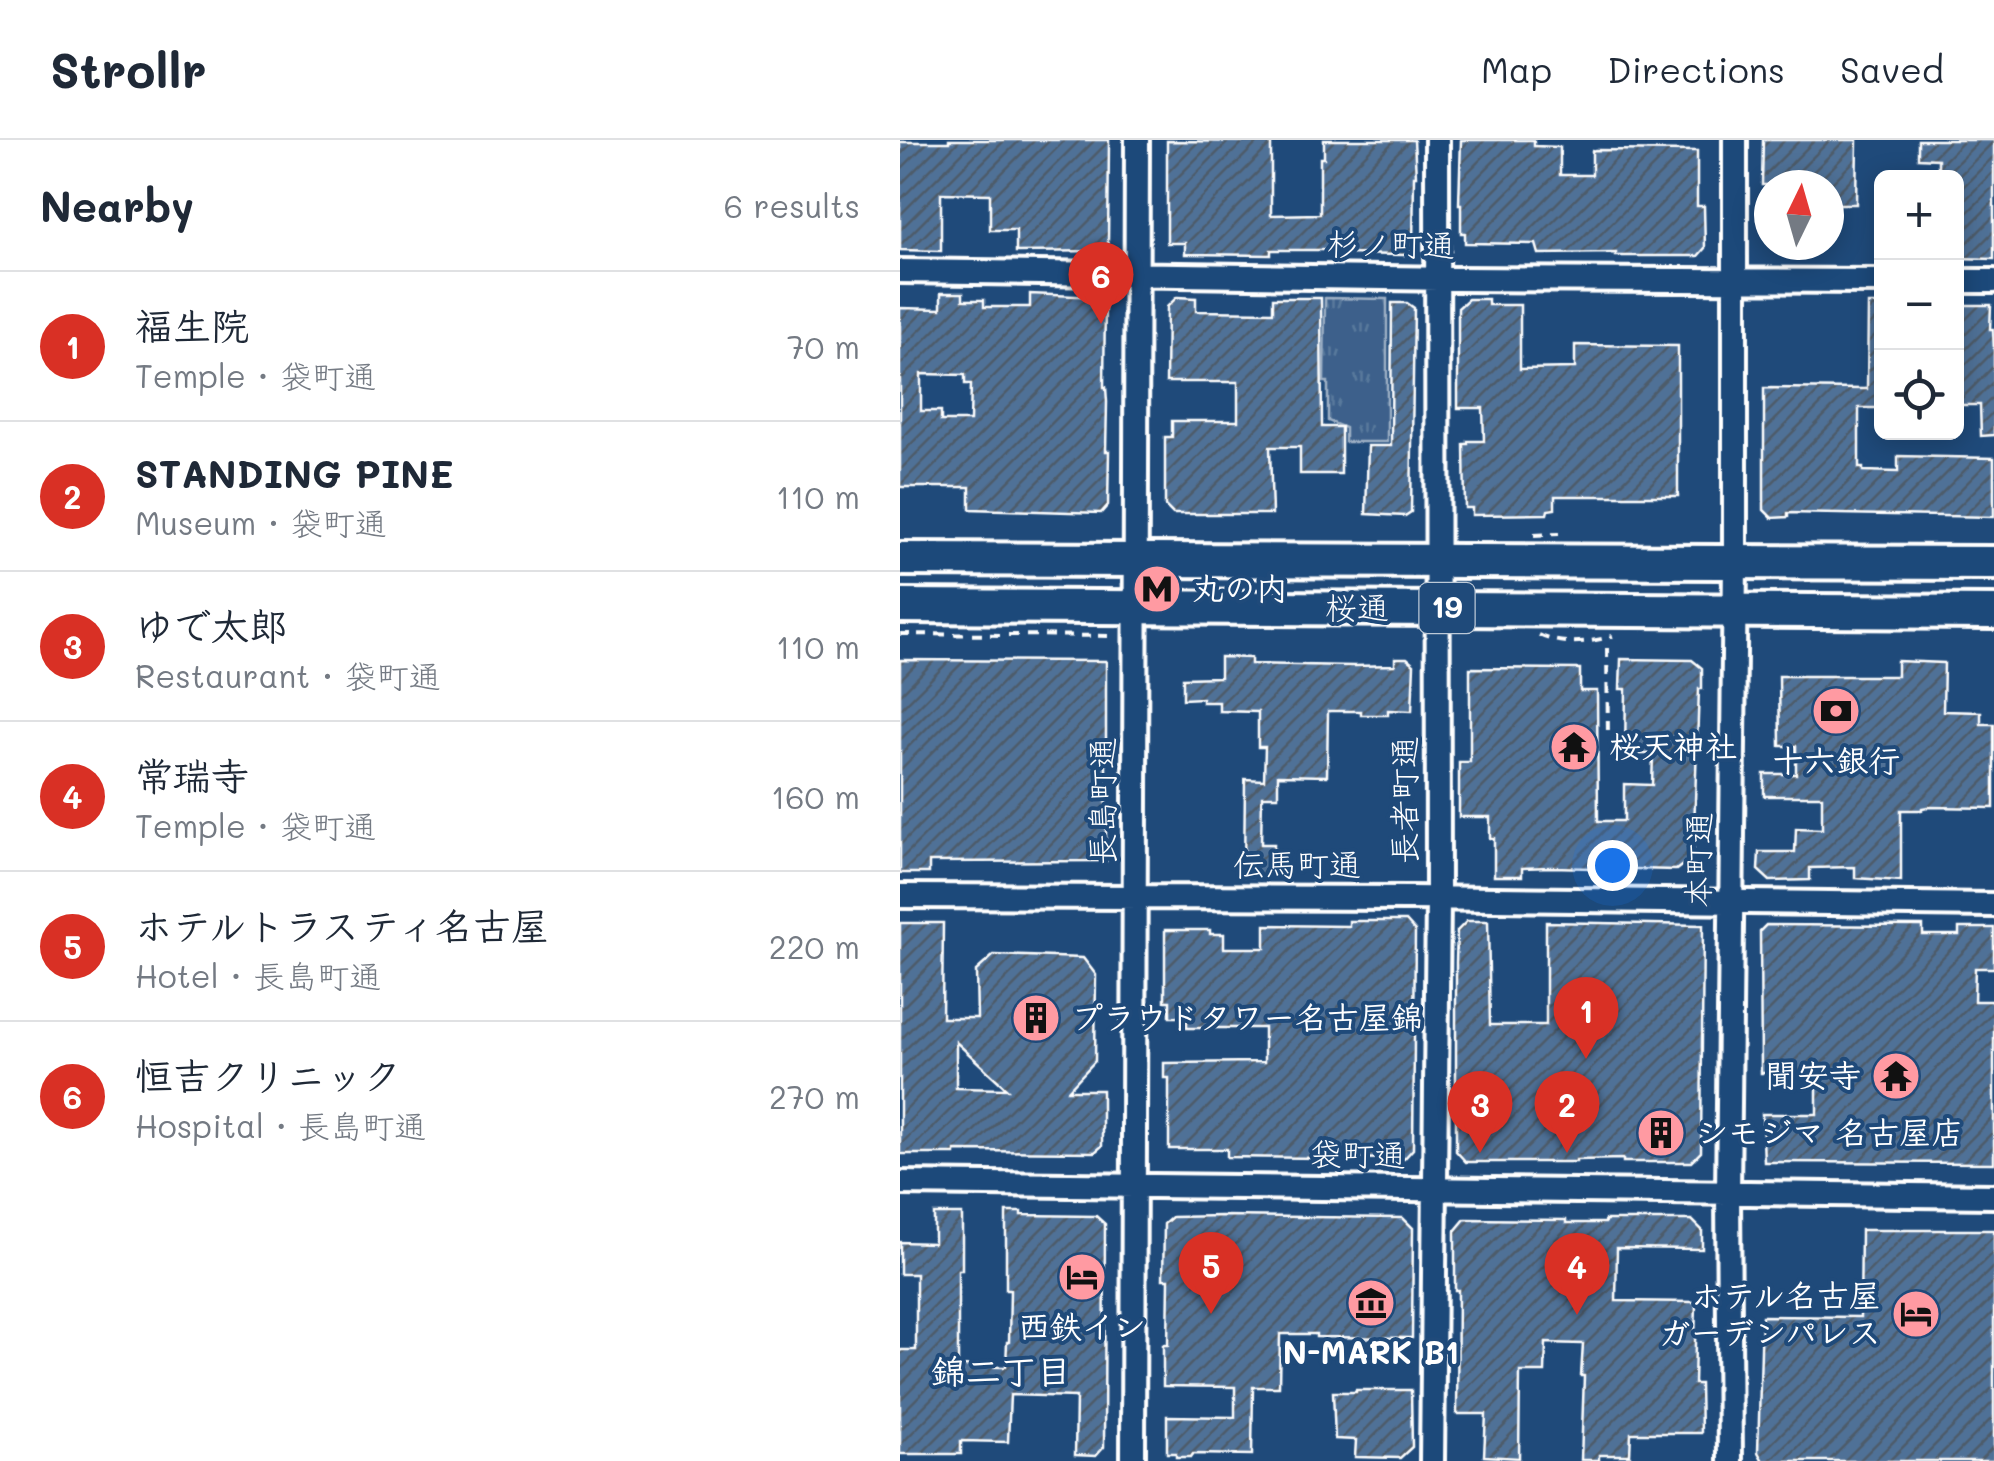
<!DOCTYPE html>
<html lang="en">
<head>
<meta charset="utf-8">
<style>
	body { margin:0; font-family:Mali,"Klee One",sans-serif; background:#f2f2f3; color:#1f2937 }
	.controls { position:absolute; right:30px; top:30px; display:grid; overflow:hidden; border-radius:15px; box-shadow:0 5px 25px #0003 }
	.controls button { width:90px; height:90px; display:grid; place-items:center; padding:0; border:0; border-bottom:2px solid #e0e1e3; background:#fff; color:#1f2937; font:50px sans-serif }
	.compass { position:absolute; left:854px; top:30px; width:90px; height:90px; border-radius:50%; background:#fff; box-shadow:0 5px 25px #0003; rotate:5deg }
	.you { position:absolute; left:712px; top:725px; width:35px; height:35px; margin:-25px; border:8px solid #fff; border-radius:50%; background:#1a73e8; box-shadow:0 0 0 15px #1a73e833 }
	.badge { display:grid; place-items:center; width:65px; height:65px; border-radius:50%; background:#d93025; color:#fff; font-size:32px; font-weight:700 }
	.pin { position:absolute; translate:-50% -82px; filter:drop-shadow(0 2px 5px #0008) }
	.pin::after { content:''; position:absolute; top:52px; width:35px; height:30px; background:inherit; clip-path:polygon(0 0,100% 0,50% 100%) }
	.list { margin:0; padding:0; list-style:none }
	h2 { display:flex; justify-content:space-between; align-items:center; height:130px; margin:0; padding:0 40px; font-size:42px }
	h2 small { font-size:32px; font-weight:400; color:#747a83 }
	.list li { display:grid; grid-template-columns:65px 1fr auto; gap:30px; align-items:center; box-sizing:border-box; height:150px; padding:0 40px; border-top:2px solid #e0e1e3 }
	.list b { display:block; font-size:38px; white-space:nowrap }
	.list p { margin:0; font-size:32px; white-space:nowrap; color:#747a83 }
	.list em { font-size:32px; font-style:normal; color:#747a83 }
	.icon { flex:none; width:55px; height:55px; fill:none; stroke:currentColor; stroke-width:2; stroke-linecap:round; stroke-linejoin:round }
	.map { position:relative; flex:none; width:1094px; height:1321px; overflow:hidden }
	header { display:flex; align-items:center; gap:60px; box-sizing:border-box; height:140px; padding:0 50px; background:#fff; border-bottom:2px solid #e0e1e3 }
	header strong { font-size:48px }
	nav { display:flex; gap:55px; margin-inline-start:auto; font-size:35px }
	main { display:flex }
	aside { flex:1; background:#fff }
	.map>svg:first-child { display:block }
</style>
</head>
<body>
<header>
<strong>Strollr</strong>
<nav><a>Map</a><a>Directions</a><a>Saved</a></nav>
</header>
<main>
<aside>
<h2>Nearby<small>6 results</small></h2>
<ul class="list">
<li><span class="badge">1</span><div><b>福生院</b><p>Temple · 袋町通</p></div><em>70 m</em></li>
<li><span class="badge">2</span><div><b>STANDING PINE</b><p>Museum · 袋町通</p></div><em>110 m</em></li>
<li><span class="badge">3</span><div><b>ゆで太郎</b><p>Restaurant · 袋町通</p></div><em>110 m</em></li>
<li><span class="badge">4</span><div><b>常瑞寺</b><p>Temple · 袋町通</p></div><em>160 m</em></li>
<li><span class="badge">5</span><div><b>ホテルトラスティ名古屋</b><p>Hotel · 長島町通</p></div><em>220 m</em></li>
<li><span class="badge">6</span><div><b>恒吉クリニック</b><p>Hospital · 長島町通</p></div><em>270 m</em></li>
</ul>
</aside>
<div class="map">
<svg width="1094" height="1321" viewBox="0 0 1094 1321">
	<defs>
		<pattern id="grass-tufts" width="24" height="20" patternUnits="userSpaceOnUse" patternTransform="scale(2.5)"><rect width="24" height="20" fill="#3c618b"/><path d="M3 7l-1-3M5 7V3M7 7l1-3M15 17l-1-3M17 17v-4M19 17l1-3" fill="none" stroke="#59799c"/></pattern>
		<pattern id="building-hatch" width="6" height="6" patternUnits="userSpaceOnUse" patternTransform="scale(2.5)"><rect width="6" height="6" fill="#507197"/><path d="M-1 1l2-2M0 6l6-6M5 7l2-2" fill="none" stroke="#4e5b6a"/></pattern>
	</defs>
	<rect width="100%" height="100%" fill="#1f4a7a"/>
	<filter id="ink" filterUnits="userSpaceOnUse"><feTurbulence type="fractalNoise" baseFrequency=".01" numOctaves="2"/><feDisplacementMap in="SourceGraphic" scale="20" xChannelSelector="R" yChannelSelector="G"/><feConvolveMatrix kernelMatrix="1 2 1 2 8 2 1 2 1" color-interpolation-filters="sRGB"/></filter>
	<g filter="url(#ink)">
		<path fill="url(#grass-tufts)" stroke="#9eb0c5" stroke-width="2.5" d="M425 158 487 159V302H445V288L428 281V242H424Z"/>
		<path fill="url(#building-hatch)" stroke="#fff" stroke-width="2.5" fill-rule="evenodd" d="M49 0H209L208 104 202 111 116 112V90H90V54L41 53V111L0 110V2H49Z
			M424 0H514L516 36H514L513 107 505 115 442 114V110H371V115L285 114V103H267V1L371 2V75L420 74V18H424Z
			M561 0H634V6L660 7V35H692V11L695 10 797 11V66H804L805 108 798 116H716V113L639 114 636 104 565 103V93H561V64H559Z
			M863 0H957L956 64H930L929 45H862Z
			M1018 0H1094V119L1056 118V38H1038V19L1018 18Z
			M41 153H63V160H84V167H130V154L199 157 205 162 204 247H206L207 262 206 311H209L208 365 201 373 70 369V347H0V168L41 169ZM21 234 65 235V244H71L70 281H41V271H21Z
			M277 157 296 158V171L373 172V158H421L422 287H441V334H400V307H370L372 374H273L265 366V297H272V281H338V242H266L267 167Z
			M568 159H588V165H620V229L675 228V205L778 206V356H655V369L648 370 647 374 572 375V368H565L564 304H568V301H584L583 268H558V168Z
			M492 163H507L514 168 511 372 505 376 466 374 468 306H491Z
			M968 164H982V268H959V328H963V331L998 332V316L1094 318V377L888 373V377L872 378 864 370V248L967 249Z
			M1063 165H1091L1090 190H1093L1094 211V295L1081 296 1080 265H1056V210H1059L1060 189H1063Z
			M320 517 351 518V524L454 526 495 525V518H507L514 524 512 571 488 570V575H461V571H428L427 636 378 635V656H362L361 704H374L373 736H344L345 639 364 640 365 607H358V572L319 571V562H302V558L283 559V538L320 537Z
			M721 519 792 520 802 528V549H799L793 717 776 730 651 727 622 728V736H594V698H590V677H559V622H570V528L680 529V551H697L698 681H724V644L752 645 753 614H725L726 549H720Z
			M0 520 206 521V721L29 722V733H0Z
			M997 521 1044 523 1043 571 1081 572V584H1094V668L1028 667 1022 668V670H1001V741L955 738V727L910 728V740L870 741 858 730 859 712H895L896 688 922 689V656H864V634H896V606H880L879 536H997Z
			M449 781H506L515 791 513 1009 504 1019 327 1017V1009H269V938H264V923L364 922V888H287V877H270V861H265V790H310V794H324V808H365V785L449 786Z
			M567 781H588L590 885H646V782L803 785 801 1012 791 1022H723V1019L676 1020V1022H566L556 1011V822L557 791Z
			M0 783H43L42 878H77L76 831 94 815 183 818 196 835 195 921 168 950H202V1006L195 1012 55 1011V1014H0ZM56 902 107 949 56 948Z
			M866 785 1023 786V795H1059V788H1094V828H1075L1074 861H1094V1023L864 1022 862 974H917V933H861L860 791Z
			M106 1072H121V1075L196 1076 205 1084 204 1307 196 1316 175 1315 176 1257 110 1255 108 1302 61 1301V1314H0V1210H16V1134H0V1102L34 1103V1074H62V1130H58V1226L104 1227 106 1226 107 1202H109L110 1150H106Z
			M321 1076 503 1078 513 1088 512 1198 416 1197V1194H380L379 1247H353L352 1315 293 1314 291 1317H276V1313H267V1276L335 1277V1247L263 1246V1205H268L269 1139H263L264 1084 272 1077Z
			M565 1079 666 1080V1083H705V1080H792L802 1090V1109L717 1108 716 1161 796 1162 794 1244H800L801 1293H731L730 1315H699V1320H681L684 1236H681L683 1204 646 1203 645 1232H620L619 1318 584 1316 586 1274H557L558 1150H555V1091Z
			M961 1090H1094V1321H863L858 1312 862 1176 960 1177Z
			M456 1250H511L512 1307 500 1318 455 1317 456 1300 435 1299 433 1252H456Z"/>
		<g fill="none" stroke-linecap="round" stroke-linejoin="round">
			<g stroke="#fff" stroke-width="30">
				<path id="minor" d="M0 131 556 139 982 141
					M1056 141H1094
					M0 756 511 758 1094 765
					M0 1043 1094 1056
					M233 1321 237 0
					M532 1321 538 759 537 0
					M830 1321 828 1054 835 423V0"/>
			</g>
			<g stroke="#fff" stroke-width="40">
				<path id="highway" d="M0 419 1094 423
					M0 466 1094 472"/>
			</g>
			<path stroke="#fff" stroke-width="4" stroke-dasharray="10 8" stroke-linecap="butt" d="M634 395 659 394
				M0 494 215 496
				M639 495C662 506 689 503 713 496
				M707 508 708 597"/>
			<use href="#minor" stroke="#1f4a7a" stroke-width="22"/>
			<use href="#highway" stroke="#1f4a7a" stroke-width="32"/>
		</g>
	</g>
	<defs>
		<g id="metro-disc" transform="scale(2.5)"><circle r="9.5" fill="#ff9aa2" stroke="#1f4a7a"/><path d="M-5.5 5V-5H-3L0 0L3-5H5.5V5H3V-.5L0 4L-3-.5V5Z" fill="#111"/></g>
		<g id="bank-disc" transform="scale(2.5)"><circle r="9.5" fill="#ff9aa2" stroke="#1f4a7a"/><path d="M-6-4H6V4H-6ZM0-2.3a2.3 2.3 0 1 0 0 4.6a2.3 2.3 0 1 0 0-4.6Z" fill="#111"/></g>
		<g id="temple-disc" transform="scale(2.5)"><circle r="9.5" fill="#ff9aa2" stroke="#1f4a7a"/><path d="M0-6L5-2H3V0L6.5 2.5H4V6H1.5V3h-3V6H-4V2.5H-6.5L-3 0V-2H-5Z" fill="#111"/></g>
		<g id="building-disc" transform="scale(2.5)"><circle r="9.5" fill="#ff9aa2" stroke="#1f4a7a"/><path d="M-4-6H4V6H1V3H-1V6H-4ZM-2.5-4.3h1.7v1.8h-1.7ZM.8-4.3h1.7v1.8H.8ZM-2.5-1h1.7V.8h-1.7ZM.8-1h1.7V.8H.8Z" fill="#111"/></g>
		<g id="hotel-disc" transform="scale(2.5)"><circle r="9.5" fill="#ff9aa2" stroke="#1f4a7a"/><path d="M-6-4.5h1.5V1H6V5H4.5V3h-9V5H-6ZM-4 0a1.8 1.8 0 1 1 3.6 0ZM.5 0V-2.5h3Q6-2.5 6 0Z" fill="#111"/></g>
		<g id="museum-disc" transform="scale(2.5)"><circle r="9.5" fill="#ff9aa2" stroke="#1f4a7a"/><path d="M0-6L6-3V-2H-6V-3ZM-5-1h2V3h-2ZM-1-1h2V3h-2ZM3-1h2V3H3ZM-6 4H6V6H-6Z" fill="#111"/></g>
	</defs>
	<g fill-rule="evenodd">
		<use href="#metro-disc" x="257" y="449"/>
		<use href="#bank-disc" x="936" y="571"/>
		<use href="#temple-disc" x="674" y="607"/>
		<use href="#building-disc" x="136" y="878"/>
		<use href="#temple-disc" x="996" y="936"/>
		<use href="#building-disc" x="761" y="993"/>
		<use href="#hotel-disc" x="182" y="1137"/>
		<use href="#museum-disc" x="471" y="1163"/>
		<use href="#hotel-disc" x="1016" y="1174"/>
	</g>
	<g text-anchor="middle" stroke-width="8" stroke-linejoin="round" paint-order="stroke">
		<rect fill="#1f4a7a" stroke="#bcc9d7" stroke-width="2.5" x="519.5" y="443" width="55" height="50" rx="8"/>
		<g font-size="30" font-weight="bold" fill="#fff">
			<text x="547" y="478">19</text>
		</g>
		<g font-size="32" fill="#fff" stroke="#1f4a7a">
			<text transform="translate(491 105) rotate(1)" y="11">杉ノ町通</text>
			<text x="457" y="479">桜通</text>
			<text transform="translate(505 660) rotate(-90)" y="11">長者町通</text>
			<text transform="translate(203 661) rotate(-90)" y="11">長島町通</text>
			<text transform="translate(799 720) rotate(-89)" y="11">本町通</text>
			<text x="397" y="736">伝馬町通</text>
			<text transform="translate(458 1015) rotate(1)" y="11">袋町通</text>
		</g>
		<g font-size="32" font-weight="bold" fill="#fff" stroke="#1f4a7a" text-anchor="start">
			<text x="292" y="460">丸の内</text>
			<text x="709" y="618">桜天神社</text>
			<text x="936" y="632" text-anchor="middle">十六銀行</text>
			<text x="171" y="889">プラウドタワー名古屋錦</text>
			<text x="961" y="947" text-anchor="end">聞安寺</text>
			<text x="796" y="1004">シモジマ 名古屋店</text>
			<text x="981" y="1167" text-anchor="end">ホテル名古屋<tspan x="981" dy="37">ガーデンパレス</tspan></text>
			<text x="182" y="1198" text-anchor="middle">西鉄イン</text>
			<text x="471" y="1224" text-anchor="middle">N-MARK B1</text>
		</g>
		<g font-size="35" font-weight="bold" fill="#fff" stroke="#1f4a7a">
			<text x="101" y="1244">錦二丁目</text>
		</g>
	</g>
</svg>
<div class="controls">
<button>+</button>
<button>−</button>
<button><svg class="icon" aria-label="locate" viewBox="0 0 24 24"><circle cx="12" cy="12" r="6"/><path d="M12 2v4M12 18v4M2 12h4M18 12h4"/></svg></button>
</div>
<svg class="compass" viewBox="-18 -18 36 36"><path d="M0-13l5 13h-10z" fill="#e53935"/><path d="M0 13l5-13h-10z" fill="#747a83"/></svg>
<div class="you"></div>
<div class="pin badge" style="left:686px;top:919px">1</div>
<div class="pin badge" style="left:667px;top:1013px">2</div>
<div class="pin badge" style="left:580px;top:1013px">3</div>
<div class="pin badge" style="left:677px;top:1175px">4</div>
<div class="pin badge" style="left:311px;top:1174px">5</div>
<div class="pin badge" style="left:201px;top:184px">6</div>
</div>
</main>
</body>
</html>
